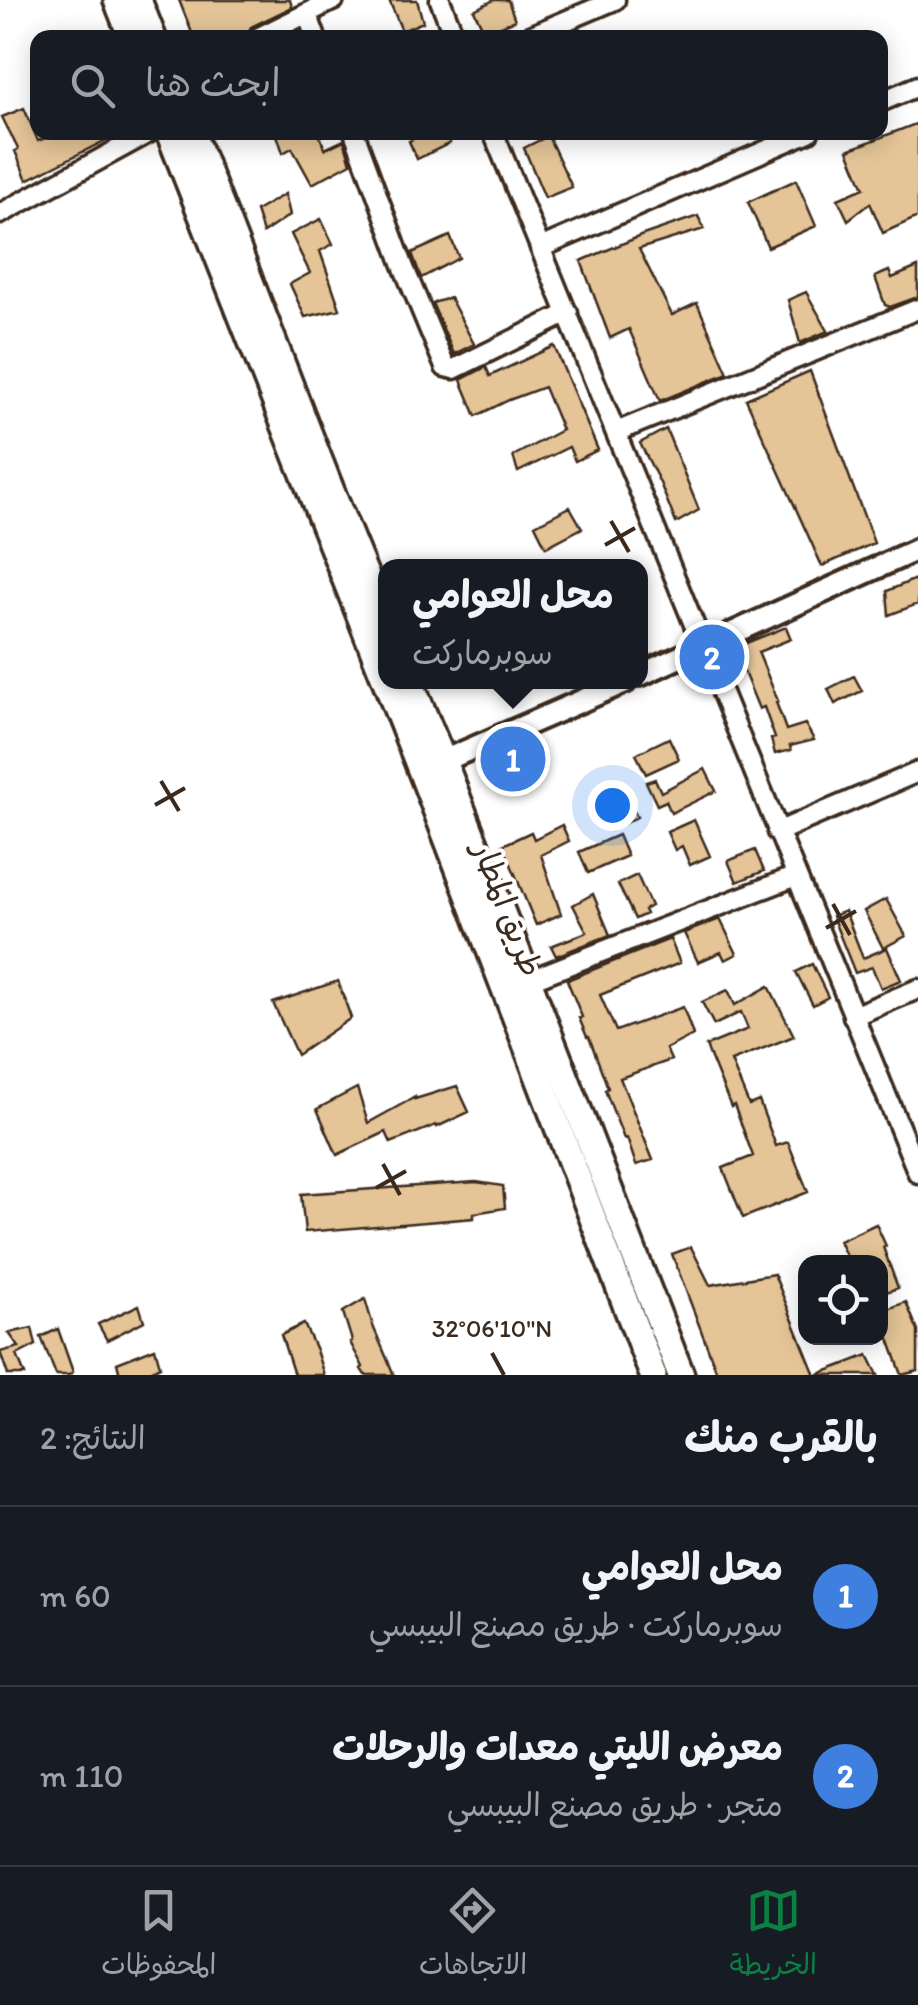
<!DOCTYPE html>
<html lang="ar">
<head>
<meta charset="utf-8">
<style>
	body { margin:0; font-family:Itim,"Playpen Sans Arabic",sans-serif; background:#242831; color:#f1f3f6; direction:rtl }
	.controls { position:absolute; right:30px; bottom:30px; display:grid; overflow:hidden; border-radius:20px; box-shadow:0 5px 25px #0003 }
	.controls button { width:90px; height:90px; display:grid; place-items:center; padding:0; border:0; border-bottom:2px solid #363941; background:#171b24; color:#f1f3f6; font:50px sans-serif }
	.you { position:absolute; left:612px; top:805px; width:35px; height:35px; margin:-25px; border:8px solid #fff; border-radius:50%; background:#1a73e8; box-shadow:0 0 0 15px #1a73e833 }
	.badge { display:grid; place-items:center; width:65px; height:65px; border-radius:50%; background:#0b8043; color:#fff; font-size:32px; font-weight:700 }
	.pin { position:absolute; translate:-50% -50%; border:5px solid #fff; box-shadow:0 2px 10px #0006 }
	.popup { position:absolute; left:378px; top:559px; width:270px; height:130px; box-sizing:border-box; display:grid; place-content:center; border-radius:20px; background:#171b24; filter:drop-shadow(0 2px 8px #0005); font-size:32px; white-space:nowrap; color:#9ea1a6 }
	.popup b { font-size:38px; color:#f1f3f6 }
	.popup::after { content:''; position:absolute; left:50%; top:100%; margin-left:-20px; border:20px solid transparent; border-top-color:#171b24 }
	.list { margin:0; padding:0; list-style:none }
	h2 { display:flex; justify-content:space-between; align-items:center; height:130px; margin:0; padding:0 40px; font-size:42px }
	h2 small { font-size:32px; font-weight:400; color:#9ea1a6 }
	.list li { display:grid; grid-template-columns:65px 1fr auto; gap:30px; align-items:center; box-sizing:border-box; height:180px; padding:0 40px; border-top:2px solid #363941 }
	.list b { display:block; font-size:38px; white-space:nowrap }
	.list p { margin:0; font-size:32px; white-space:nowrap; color:#9ea1a6 }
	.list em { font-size:32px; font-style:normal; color:#9ea1a6 }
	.icon { flex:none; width:55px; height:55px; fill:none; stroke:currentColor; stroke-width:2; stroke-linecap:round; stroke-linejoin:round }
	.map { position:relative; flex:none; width:918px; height:1375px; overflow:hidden; direction:ltr }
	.search { position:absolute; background:#171b24; box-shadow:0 5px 25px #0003; left:30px; right:30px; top:30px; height:110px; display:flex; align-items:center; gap:25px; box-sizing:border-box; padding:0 35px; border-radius:20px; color:#9ea1a6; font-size:38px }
	.sheet { height:490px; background:#171b24 }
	nav { display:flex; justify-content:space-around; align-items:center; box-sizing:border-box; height:140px; border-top:2px solid #363941; background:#171b24; font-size:28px; color:#9ea1a6 }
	nav a { display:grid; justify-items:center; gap:5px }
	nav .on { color:#0b8043 }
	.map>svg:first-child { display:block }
</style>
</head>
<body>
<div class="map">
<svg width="918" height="1375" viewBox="0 0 918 1375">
	<rect width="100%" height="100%" fill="#fff"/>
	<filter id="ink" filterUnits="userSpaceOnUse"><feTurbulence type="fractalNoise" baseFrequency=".01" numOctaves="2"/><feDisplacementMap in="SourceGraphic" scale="20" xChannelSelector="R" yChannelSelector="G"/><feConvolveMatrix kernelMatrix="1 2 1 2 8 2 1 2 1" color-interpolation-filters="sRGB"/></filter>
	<g filter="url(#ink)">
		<path fill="#e5c598" stroke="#3b2a1e" stroke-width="2.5" d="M179 0H290L292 7 251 27 245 38H194Z
			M389 0H417L423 22 402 31Z
			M494 0H508L515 20 485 33 474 10Z
			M24 108 38 141 61 132H122L27 180 15 151 18 149 2 117Z
			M918 123V217L883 233 870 203 848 220 838 199 864 188 848 150Z
			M276 132H318L325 149 344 140 351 163 312 184 292 148 283 153Z
			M427 132H446L450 143 417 159 409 141Z
			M548 136 572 187 545 198 524 148Z
			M796 180 816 226 768 247 748 202Z
			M285 194 290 215 263 233 256 211Z
			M698 216 704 229 639 249 672 315 697 303 728 373 660 401 629 329 610 338 581 261 643 235Z
			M321 219 333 244 320 251 340 309 305 317 290 284 310 273 291 234Z
			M450 236 459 258 421 278 412 253Z
			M918 267V297L890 307 885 305 875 277 889 271 892 278Z
			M806 292 828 331 800 343 788 300Z
			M450 298 474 344 454 354 432 303Z
			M554 346 598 450 575 461 569 447 518 472 513 456 562 430 544 387 509 400 476 416 461 380 486 367 490 376Z
			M810 371 874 543 822 566 746 399Z
			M666 429 699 510 676 523 660 483 640 443Z
			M570 507 582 528 546 547 535 525Z
			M918 578V604L889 615 887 591Z
			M786 627 791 639 758 652 778 701 776 702 786 730 805 724 814 740 790 746 791 750 775 754 771 739 775 738 764 707 759 709 734 648Z
			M854 676 862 691 835 704 828 689Z
			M669 738 679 759 646 774 636 754Z
			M705 769 716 791 671 813 666 801 657 805 646 782 655 779 661 792Z
			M628 799 637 817 611 830 602 812Z
			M694 820 710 856 690 865 682 846 675 850 667 832Z
			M562 825 569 841 541 855 561 914 536 925 503 845 531 832 534 839Z
			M618 835 627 856 588 873 579 852Z
			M755 850 764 871 737 882 728 861Z
			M637 875 651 906 644 910 646 914 635 919 618 884Z
			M593 894 610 935 556 956 551 946 587 932 573 905Z
			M886 899 906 936 883 948 864 911Z
			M845 911 863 958 887 948 901 980 881 988 872 967 855 973 832 916Z
			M720 919 737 954 725 960 721 952 698 962 684 933Z
			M670 939 680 963 600 995 616 1031 683 1007 693 1035 666 1049 671 1060 620 1078 653 1160 636 1165 627 1138 624 1139 605 1090 608 1088 589 1037H587L579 1018 582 1017 567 980Z
			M812 964 828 997 813 1005 796 972Z
			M338 981 351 1018 297 1055 273 1003Z
			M769 986 794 1036 731 1061 749 1105 759 1101 776 1146 788 1142 808 1192 743 1218 723 1168 753 1156 734 1105 731 1107 706 1046 748 1029 741 1012 714 1025 702 1002 728 990 735 1005Z
			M457 1086 469 1112 437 1127 436 1125 391 1143 386 1132 337 1155 317 1109 357 1088 368 1123 415 1097V1099Z
			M476 1182 503 1186 505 1208 474 1213V1218L305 1232 301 1194Z
			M876 1224 886 1246 883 1247 898 1288 880 1294V1262H849L839 1241Z
			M691 1247 710 1285 774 1274 815 1375H718L672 1254Z
			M365 1299 373 1326 394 1375H365L361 1369 363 1367 350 1342 352 1341 343 1312Z
			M906 1302 918 1331V1371L902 1375 886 1330 880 1332V1312Z
			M139 1305 144 1321 107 1340 98 1324Z
			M304 1324 316 1350 324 1375H294L281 1335Z
			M32 1328 36 1345 17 1355 25 1375H8L0 1352 19 1347 9 1333Z
			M58 1329 73 1372 69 1375H56L41 1337Z
			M155 1348 160 1366 142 1375H120L117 1363Z
			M868 1355 878 1375H820L819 1374Z"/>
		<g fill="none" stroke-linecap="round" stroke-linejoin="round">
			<g stroke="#3b2a1e" stroke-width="25">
				<path id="minor" d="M440 0 455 38
					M307 13 316 38
					M257 38 334 0
					M525 38 615 0
					M880 102 918 86
					M354 132 404 268 445 367 454 369 568 313
					M493 132 918 1173
					M0 214 150 132
					M540 248 809 132
					M616 432 918 309
					M777 832 918 772
					M527 981 796 876
					M853 1016 918 989"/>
			</g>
			<g stroke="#3b2a1e" stroke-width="28">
				<path id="major" d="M640 675 918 549
					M443 761 625 682"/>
			</g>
			<g stroke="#3b2a1e" stroke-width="32">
				<path id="highway" d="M117 0 132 38
					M138 0 153 38
					M169 132 419 765 653 1375
					M191 132C258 296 316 462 386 624
					M410 682 443 761 681 1375"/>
			</g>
			<use href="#minor" stroke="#fff" stroke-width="18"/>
			<use href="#major" stroke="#fff" stroke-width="20"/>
			<use href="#highway" stroke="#fff" stroke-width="25"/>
		</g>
	</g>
	<path fill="none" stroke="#3b2a1e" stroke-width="4" d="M611 521 629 552M605 545 635 528M161 781 179 811M155 805 185 788M833 904 850 935M826 928 856 911M383 1164 400 1195M376 1188 406 1171M492 1353 504 1375"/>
	<g text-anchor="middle" stroke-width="8" stroke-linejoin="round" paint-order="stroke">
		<g font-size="32" fill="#3b2a1e" stroke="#fff">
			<text transform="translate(508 909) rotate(69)" y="11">طريق المطار</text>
		</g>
	</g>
	<g font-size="25" text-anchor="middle" fill="#3b2a1e" stroke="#fff" stroke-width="8" stroke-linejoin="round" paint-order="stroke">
		<text x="492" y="1337">32°06'10"N</text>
	</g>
</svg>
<div class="controls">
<button><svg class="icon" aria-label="locate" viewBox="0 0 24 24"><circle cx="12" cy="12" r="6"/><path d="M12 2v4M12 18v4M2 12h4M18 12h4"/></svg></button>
</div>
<div class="you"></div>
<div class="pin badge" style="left:513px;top:759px;background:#3f7fe0">1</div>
<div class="popup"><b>محل العوامي</b>سوبرماركت</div>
<div class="pin badge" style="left:712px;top:657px;background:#3f7fe0">2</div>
<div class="search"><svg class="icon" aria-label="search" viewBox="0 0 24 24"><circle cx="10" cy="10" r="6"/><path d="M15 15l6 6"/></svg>ابحث هنا</div>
</div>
<section class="sheet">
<h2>بالقرب منك<small>النتائج: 2</small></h2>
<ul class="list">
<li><span class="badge" style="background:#3f7fe0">1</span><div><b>محل العوامي</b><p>سوبرماركت · طريق مصنع البيبسي</p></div><em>60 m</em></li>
<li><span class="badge" style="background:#3f7fe0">2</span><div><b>معرض الليتي معدات والرحلات</b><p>متجر · طريق مصنع البيبسي</p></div><em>110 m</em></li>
</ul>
</section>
<nav>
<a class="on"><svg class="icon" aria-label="map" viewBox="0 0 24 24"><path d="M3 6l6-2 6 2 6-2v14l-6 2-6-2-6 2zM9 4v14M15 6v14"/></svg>الخريطة</a>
<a><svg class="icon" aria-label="directions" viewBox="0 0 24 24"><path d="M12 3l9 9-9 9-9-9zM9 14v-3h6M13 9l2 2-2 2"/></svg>الاتجاهات</a>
<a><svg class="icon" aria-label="saved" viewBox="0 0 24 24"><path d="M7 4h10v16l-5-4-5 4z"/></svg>المحفوظات</a>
</nav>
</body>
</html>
